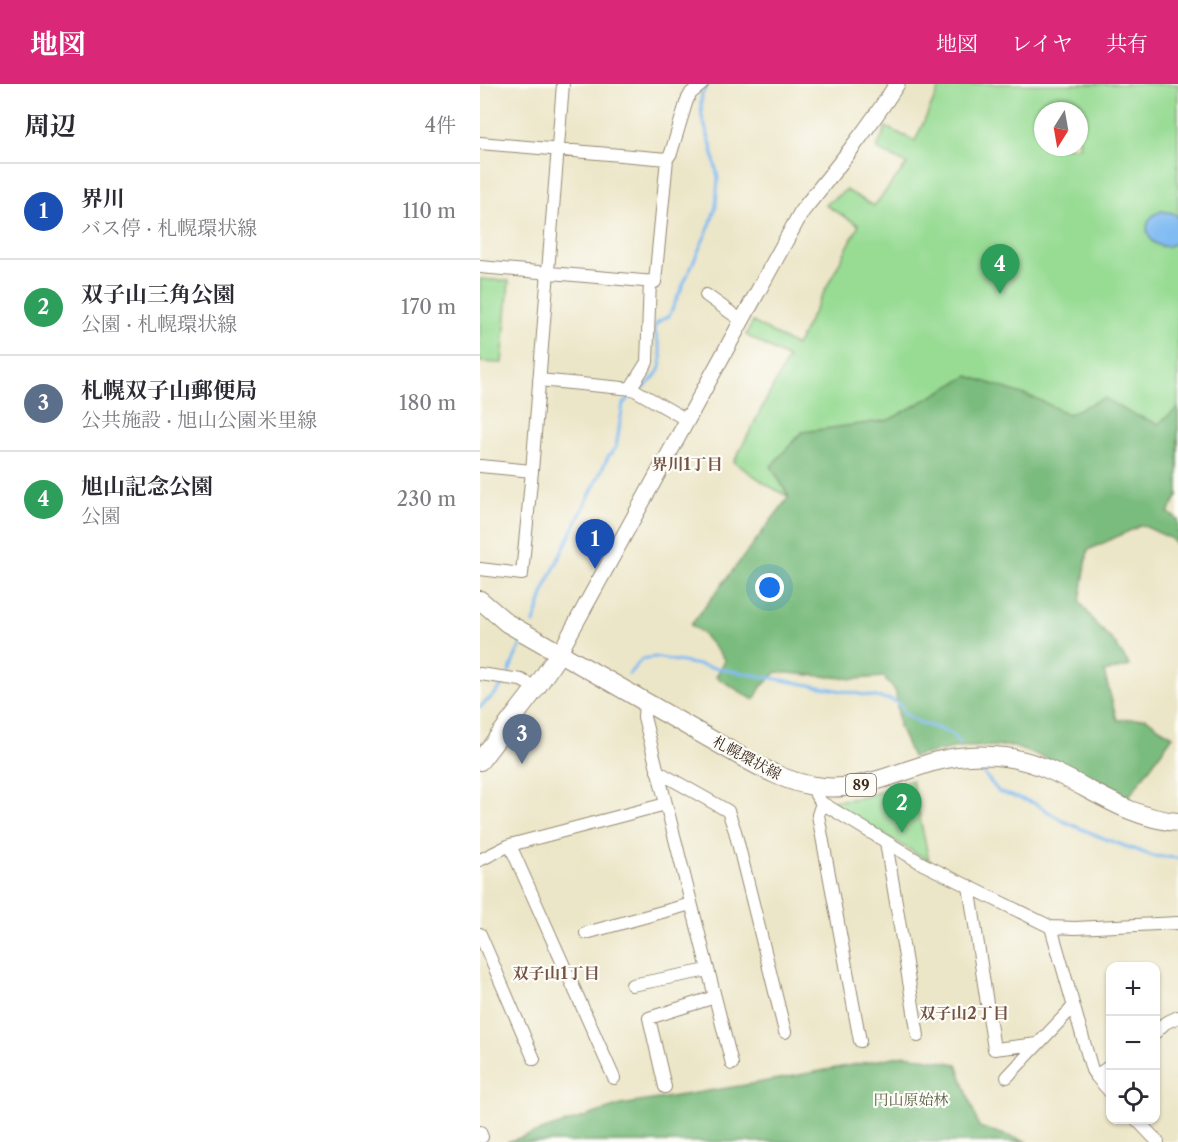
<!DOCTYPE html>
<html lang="ja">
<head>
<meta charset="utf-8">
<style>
	body { margin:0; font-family:"Libre Caslon Text","Noto Serif JP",serif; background:#f7f7f7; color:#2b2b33 }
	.controls { position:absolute; right:18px; bottom:18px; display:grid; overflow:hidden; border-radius:12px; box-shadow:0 2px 4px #0004 }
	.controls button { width:54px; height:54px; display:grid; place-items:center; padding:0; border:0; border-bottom:2px solid #e1e1e2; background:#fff; color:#2b2b33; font:30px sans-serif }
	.compass { position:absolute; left:554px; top:18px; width:54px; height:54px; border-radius:50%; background:#fff; box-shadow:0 2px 4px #0004; rotate:191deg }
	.you { position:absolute; left:290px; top:504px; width:21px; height:21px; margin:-15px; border:4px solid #fff; border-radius:50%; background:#1a73e8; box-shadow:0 0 0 9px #1a73e833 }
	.badge { display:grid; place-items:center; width:39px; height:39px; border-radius:50%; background:#db2777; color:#fff; font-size:20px; font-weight:700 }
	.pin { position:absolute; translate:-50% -50px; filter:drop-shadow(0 2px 3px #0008) }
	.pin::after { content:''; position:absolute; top:32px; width:21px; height:18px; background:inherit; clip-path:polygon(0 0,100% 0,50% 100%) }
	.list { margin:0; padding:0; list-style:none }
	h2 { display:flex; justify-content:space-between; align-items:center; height:78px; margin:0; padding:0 24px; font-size:26px }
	h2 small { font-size:20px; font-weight:400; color:#7c7c81 }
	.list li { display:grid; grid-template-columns:39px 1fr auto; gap:18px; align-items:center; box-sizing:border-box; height:96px; padding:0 24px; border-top:2px solid #e1e1e2 }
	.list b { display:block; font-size:22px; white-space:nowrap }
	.list p { margin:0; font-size:20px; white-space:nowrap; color:#7c7c81 }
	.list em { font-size:20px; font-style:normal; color:#7c7c81 }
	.icon { flex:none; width:33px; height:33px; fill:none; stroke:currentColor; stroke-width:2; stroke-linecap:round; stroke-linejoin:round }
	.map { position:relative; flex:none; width:698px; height:1058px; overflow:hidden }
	header { display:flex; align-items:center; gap:36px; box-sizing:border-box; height:84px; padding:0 30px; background:#db2777; color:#fff }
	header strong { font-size:28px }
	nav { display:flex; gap:33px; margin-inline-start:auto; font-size:21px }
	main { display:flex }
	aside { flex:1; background:#fff }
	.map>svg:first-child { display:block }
</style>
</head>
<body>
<header>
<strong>地図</strong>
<nav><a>地図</a><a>レイヤ</a><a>共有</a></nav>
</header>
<main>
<aside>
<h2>周辺<small>4件</small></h2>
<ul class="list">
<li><span class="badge" style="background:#1a4fb4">1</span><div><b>界川</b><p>バス停 · 札幌環状線</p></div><em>110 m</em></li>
<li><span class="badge" style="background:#2e9e5b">2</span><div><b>双子山三角公園</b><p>公園 · 札幌環状線</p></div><em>170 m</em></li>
<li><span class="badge" style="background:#5c6f8a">3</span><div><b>札幌双子山郵便局</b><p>公共施設 · 旭山公園米里線</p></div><em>180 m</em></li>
<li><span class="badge" style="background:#2e9e5b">4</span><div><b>旭山記念公園</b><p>公園</p></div><em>230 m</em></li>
</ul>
</aside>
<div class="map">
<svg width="698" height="1058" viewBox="0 0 698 1058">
	<rect width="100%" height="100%" fill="#fdfcf7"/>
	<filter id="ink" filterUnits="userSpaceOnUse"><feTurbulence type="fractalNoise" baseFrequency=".0167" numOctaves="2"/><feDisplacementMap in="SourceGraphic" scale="12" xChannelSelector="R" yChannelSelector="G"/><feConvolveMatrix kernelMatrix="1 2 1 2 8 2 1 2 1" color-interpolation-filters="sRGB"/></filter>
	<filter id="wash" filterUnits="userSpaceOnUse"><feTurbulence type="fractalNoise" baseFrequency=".008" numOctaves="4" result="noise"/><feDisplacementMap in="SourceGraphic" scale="24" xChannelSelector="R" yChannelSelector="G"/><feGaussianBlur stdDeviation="1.35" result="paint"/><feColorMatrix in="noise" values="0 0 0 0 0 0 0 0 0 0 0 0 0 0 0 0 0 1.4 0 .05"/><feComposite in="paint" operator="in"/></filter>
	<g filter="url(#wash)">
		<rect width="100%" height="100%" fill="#ece6c8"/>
		<path fill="#98dc94" stroke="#6a8359" stroke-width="1.5" fill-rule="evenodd" d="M461 0H698V383L309 413 289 402 254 378 308 274 266 251 273 238 316 262 379 141 345 121 366 106 394 122 427 80 397 65 406 43 435 57ZM563 27H599V63H563Z
			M0 195 29 197 22 279 0 278Z
			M432 696 449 777 353 721 354 717 385 713Z"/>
		<path fill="#7abc7e" stroke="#5a734e" stroke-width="1.5" d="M488 292 557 315 588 330 624 314 648 328 678 340 698 324V412L688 428 698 436V462L690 454 662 441 608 466 600 518 616 540 634 558 650 582 624 588 637 636 666 634 681 645 693 652 646 716 574 677 531 662 479 663 432 673 419 642 416 608 404 593 374 595 297 588 281 603 274 616 236 593 245 576 221 548 211 541 309 413 291 382 322 348 409 336Z
			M425 971 477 980 499 1043 548 1058H27L141 1021 272 1000Z"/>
		<path fill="#80bbf2" stroke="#5e7288" stroke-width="1.5" d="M682 127 693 129 698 133V157C673 177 652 136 682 127Z"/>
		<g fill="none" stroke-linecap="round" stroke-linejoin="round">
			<path stroke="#80bbf2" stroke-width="3" d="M163 304C180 290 186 280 178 258 177 253 174 248 175 244 176 237 184 235 189 232L230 141 236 122 238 94 231 61 222 33 221 19 222 10 228 0
				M54 539 66 501 128 373 136 363 143 320 152 311
				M29 588 35 573 41 561
				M149 590 162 575 175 573 412 616 420 621 425 630 441 639 471 649 480 660
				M0 623 14 611 25 598
				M500 685 519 708 554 719 585 738 628 756 673 772 698 774"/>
		</g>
	</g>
	<g filter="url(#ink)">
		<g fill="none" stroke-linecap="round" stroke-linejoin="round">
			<g stroke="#948873" stroke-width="14">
				<path id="minor" d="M0 59 187 75 175 198 0 183
					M187 75 191 69 207 16 211 9 222 0
					M226 211 261 236
					M59 296 153 305 207 336
					M150 305 167 278 170 197
					M0 382 52 387
					M0 485 42 490 52 387 83 0
					M0 590 41 596 56 604
					M165 617 164 633 252 980
					M177 687 248 727 255 747 305 948
					M334 702 336 711 342 719 443 780 571 843 612 986 616 992 630 1008
					M342 719 338 731 380 957
					M406 758 438 952
					M30 761 134 994
					M0 776 30 761 186 720
					M489 802 514 965 558 960
					M571 843 595 844 698 839
					M106 849 211 820
					M0 850 54 975
					M152 901 228 886
					M676 948 685 939 698 933
					M616 992 630 982
					M527 993 593 923
					M185 1003 169 934 235 913
					M657 1036 678 1058
					M0 1048 2 1053"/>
			</g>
			<g stroke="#948873" stroke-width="17">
				<path id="tertiary" d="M80 568 322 127C355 86 388 45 417 0"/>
			</g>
			<g stroke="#948873" stroke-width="20">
				<path id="primary" d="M0 516 27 539 262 673C285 686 308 698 334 702 376 709 413 690 453 678 475 672 501 670 525 673 588 681 632 733 698 738
					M0 677 56 604 80 568"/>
			</g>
			<use href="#minor" stroke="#fff" stroke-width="12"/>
			<use href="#tertiary" stroke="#fff" stroke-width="15"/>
			<use href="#primary" stroke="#fff" stroke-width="18"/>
		</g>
	</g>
	<g text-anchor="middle" stroke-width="4.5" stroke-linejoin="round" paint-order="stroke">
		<rect fill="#fdfcf7" stroke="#75695f" stroke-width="1.5" x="366" y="690" width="30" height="22" rx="4.5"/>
		<g font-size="14" font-weight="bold" fill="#3b2a1e">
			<text x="381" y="706">89</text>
		</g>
		<g font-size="15" fill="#3b2a1e" stroke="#fdfcf7">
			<text transform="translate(267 674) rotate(28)" y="5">札幌環状線</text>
		</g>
		<g font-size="15" fill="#575f41" stroke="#fdfcf7">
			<text x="431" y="1021">円山原始林</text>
		</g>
		<g font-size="16" font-weight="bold" fill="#765445" stroke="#fdfcf7">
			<text x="207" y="386">界川1丁目</text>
			<text x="76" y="895">双子山1丁目</text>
			<text x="484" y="935">双子山2丁目</text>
		</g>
	</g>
</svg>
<div class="controls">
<button>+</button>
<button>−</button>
<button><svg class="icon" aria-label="locate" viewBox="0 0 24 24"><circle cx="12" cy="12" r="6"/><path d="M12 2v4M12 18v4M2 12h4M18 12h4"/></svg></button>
</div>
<svg class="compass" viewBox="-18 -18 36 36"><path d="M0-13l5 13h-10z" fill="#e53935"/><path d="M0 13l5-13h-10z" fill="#7c7c81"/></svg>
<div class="you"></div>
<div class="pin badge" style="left:115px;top:485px;background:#1a4fb4">1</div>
<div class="pin badge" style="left:422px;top:749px;background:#2e9e5b">2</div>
<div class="pin badge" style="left:42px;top:680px;background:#5c6f8a">3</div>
<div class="pin badge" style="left:520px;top:210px;background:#2e9e5b">4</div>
</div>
</main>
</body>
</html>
